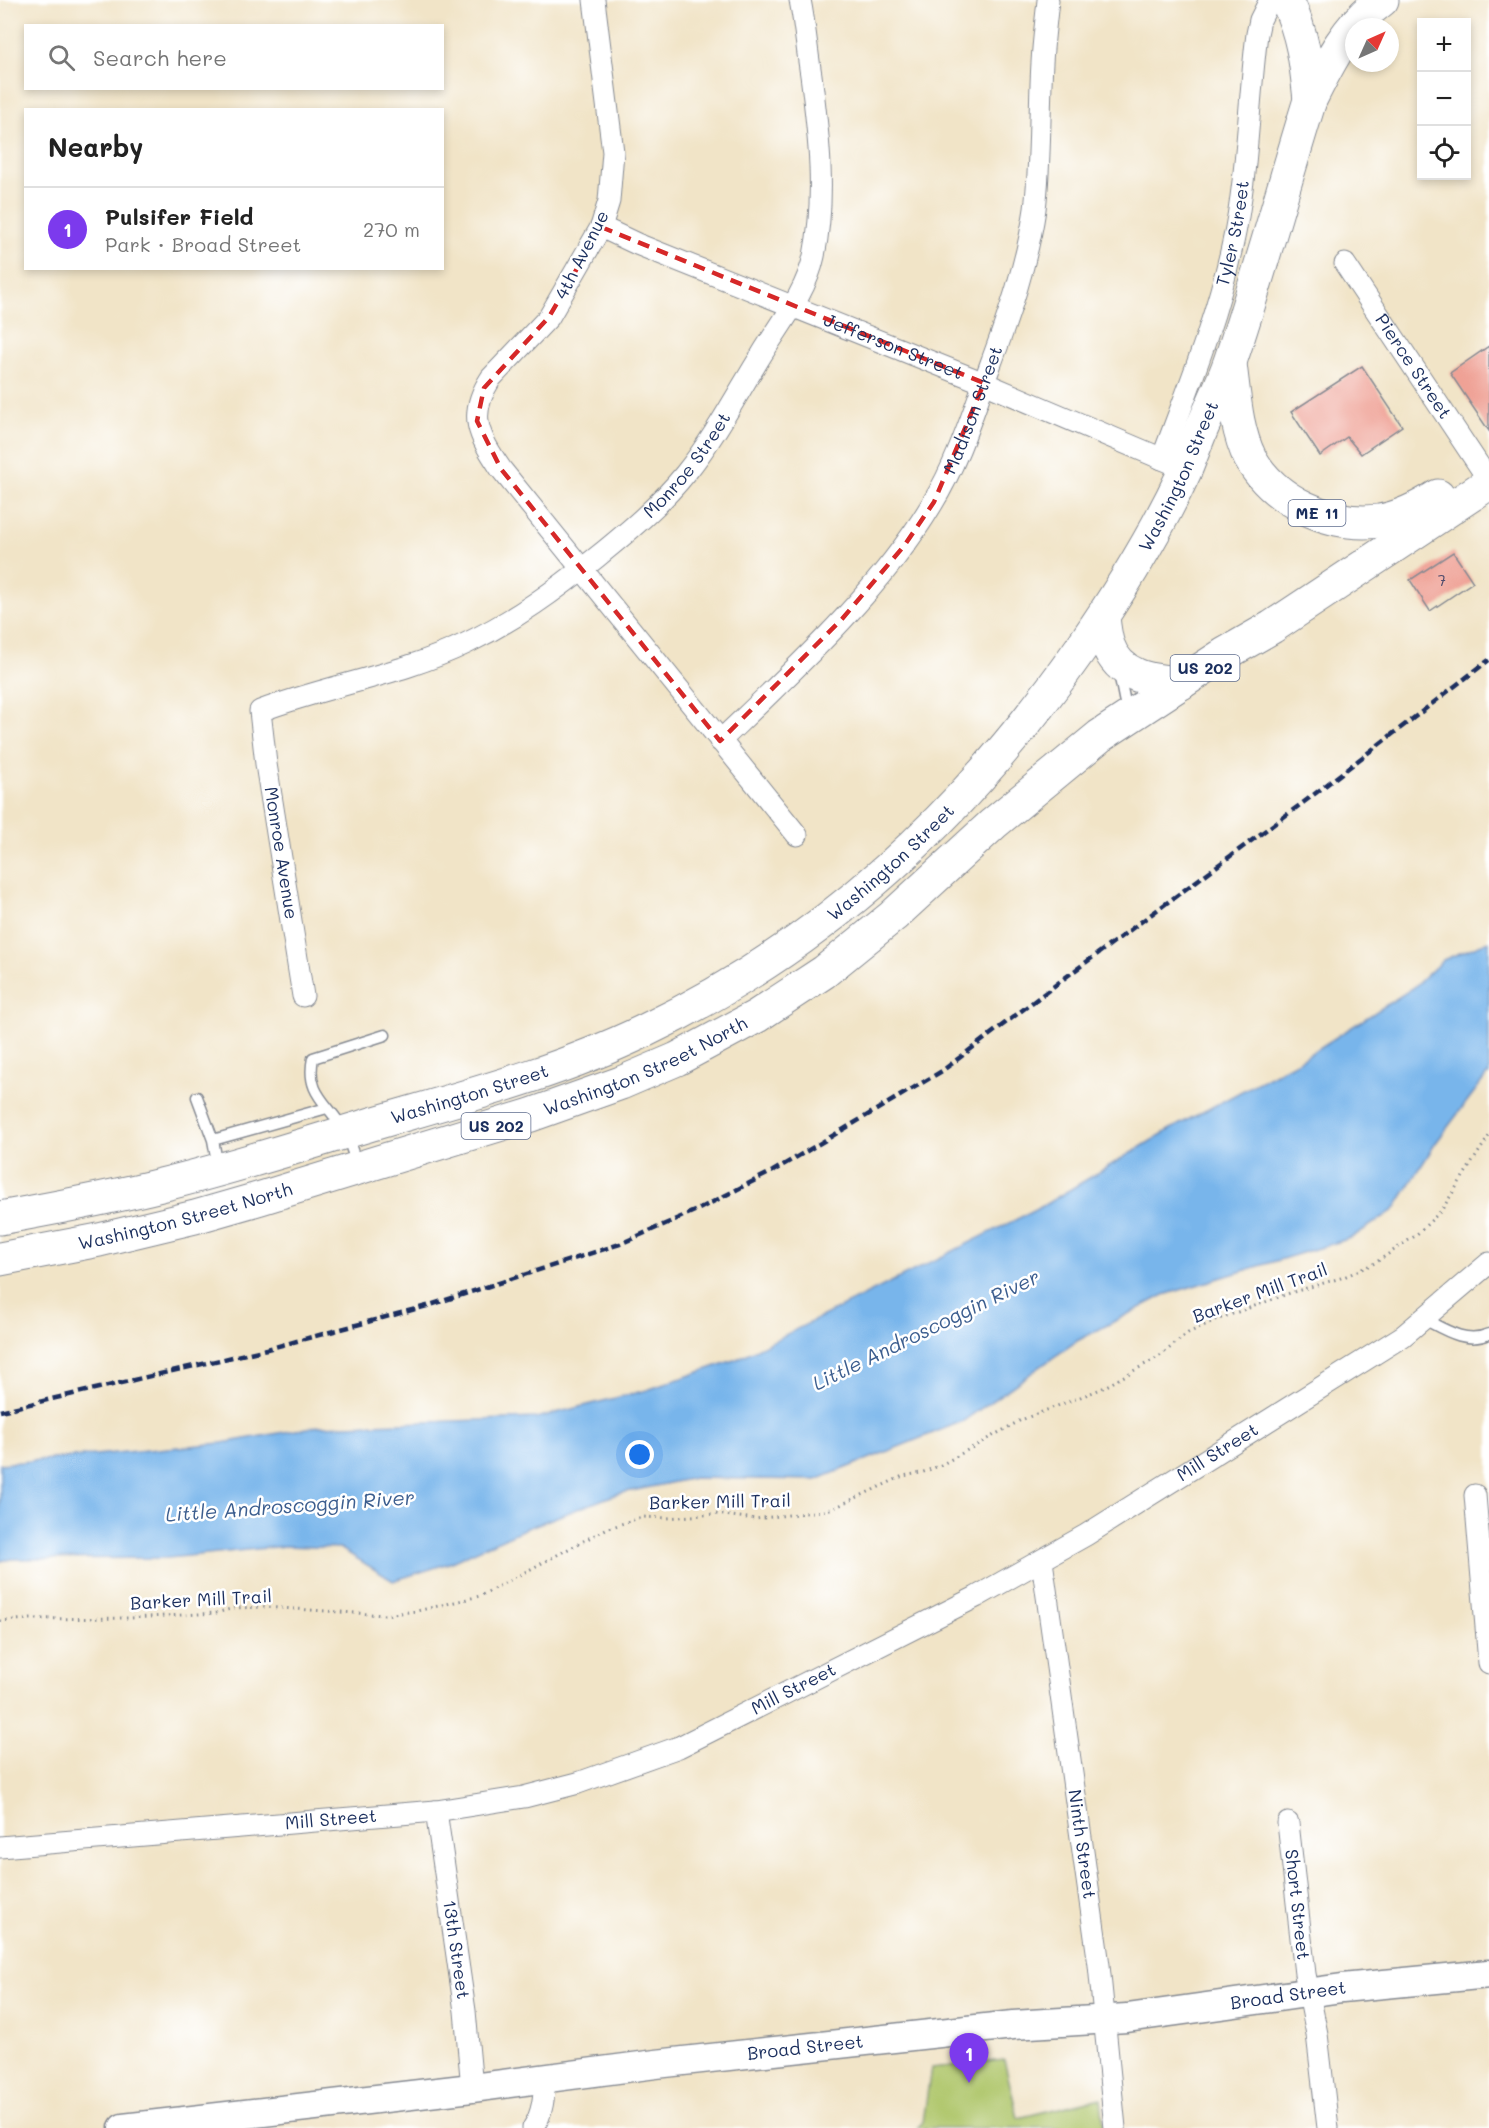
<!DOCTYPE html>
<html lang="en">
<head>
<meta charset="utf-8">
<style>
	body { margin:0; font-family:Mali,sans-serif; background:#f6f6f6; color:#222 }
	.controls { position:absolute; right:18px; top:18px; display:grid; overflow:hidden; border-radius:0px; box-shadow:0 3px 9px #0003 }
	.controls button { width:54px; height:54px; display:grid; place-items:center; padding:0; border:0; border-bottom:2px solid #e0e0e0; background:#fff; color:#222; font:30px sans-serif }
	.compass { position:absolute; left:1345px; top:18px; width:54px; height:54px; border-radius:50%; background:#fff; box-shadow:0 3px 9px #0003; rotate:45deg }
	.you { position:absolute; left:640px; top:1455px; width:21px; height:21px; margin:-15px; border:4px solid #fff; border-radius:50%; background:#1a73e8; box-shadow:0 0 0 9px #1a73e833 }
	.badge { display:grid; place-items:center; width:39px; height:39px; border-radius:50%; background:#7c3aed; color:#fff; font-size:20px; font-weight:700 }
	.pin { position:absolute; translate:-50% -50px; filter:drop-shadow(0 2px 3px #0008) }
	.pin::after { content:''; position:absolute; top:32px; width:21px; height:18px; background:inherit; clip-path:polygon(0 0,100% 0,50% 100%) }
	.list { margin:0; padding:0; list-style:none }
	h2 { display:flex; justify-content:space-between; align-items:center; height:78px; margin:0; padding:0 24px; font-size:26px }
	h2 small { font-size:20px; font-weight:400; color:#767676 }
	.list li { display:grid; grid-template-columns:39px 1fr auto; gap:18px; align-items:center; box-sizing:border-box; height:84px; padding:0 24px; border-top:2px solid #e0e0e0 }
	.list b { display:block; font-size:22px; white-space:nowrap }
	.list p { margin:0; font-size:20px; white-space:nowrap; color:#767676 }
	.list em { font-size:20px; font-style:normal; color:#767676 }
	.icon { flex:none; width:33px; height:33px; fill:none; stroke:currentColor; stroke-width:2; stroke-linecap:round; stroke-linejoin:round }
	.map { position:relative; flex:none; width:1489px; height:2128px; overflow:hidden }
	.search { position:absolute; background:#fff; box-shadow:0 3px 9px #0003; left:24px; top:24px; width:420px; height:66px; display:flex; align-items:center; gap:15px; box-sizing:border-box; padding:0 21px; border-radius:0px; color:#767676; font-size:22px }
	.panel { position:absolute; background:#fff; box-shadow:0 3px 9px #0003; left:24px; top:108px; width:420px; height:162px; border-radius:0px }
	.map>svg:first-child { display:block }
</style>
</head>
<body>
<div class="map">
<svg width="1489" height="2128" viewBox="0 0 1489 2128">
	<rect width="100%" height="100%" fill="#fff"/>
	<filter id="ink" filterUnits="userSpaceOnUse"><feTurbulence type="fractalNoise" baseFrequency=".0167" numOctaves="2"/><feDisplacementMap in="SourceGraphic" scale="12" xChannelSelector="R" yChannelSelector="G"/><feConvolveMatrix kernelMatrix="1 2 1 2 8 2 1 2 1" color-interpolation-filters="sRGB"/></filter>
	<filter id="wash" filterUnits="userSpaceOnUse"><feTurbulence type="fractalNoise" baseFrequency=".008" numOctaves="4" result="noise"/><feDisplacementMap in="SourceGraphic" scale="24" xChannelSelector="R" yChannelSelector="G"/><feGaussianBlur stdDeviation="1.35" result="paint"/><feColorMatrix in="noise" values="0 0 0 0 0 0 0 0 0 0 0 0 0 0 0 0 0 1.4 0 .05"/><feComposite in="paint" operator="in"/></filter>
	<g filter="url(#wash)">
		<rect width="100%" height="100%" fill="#f1e4c7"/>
		<path fill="#afc66b" stroke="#657a64" stroke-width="1.5" d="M1004 2060 1018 2118 1101 2098 1104 2128H917L923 2122 931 2068Z"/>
		<path fill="#78b5eb" stroke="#4a72a4" stroke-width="1.5" d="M1489 941V1075H1487L1435 1144 1394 1210 1351 1238 1164 1295 1077 1341 963 1421 816 1480 694 1478 617 1494 522 1530 449 1563 393 1581 340 1548 285 1546 168 1558 12 1559 0 1561V1464L222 1443 319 1426 536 1418 647 1390 737 1359 1041 1207 1169 1130 1302 1059 1413 988 1443 960Z"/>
		<g id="blocks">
			<path fill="#efa195" d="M1489 346V431L1450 373Z
				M1362 366 1402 426 1361 454 1347 437 1320 456 1291 412Z
				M1453 552 1473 582 1430 611 1410 580Z"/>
		</g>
	</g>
	<g filter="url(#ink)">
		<use href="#blocks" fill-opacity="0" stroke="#868a92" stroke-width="1.5"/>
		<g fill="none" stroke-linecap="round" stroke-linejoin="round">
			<g stroke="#868a92" stroke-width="13">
				<path id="lane" d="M1119 673 1127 713
					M197 1097 213 1140
					M357 1164C353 1154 350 1142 345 1133 331 1104 305 1096 313 1058L385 1035
					M218 1167 213 1140 327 1108
					M1424 1319C1445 1330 1466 1344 1489 1334"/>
			</g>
			<g stroke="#868a92" stroke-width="23">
				<g id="street">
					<path d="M594 0 613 152 609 201 601 227 549 317 491 378C467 415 478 435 501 469L797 835"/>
					<path id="s1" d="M601 227 637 244 984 383 1186 469"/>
					<path id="s2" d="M1345 264 1482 470"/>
					<path id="s3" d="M1162 459C1188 389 1216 320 1232 247 1248 177 1248 105 1257 34L1260 20 1270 0"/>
					<path id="s4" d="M720 741C794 670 880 591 932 504 957 464 974 410 990 366 1009 315 1027 263 1035 209 1041 161 1039 112 1042 63 1043 42 1046 21 1048 0"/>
					<path id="s5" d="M303 996 266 764 260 711C328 685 401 675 467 643 515 620 556 590 597 557 629 531 660 505 685 474 715 437 737 394 762 354 781 323 806 293 814 256 826 196 819 136 811 75 807 50 805 25 800 0"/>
					<path d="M1475 1495 1489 1663"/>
					<path id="s6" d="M1042 1561 1099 1965 1115 2128"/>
					<path id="s7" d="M436 1811 465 2011 472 2088"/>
					<path id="s8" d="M1288 1823 1305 1974 1317 2034 1328 2128"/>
					<path id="s9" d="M0 1847 436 1811 524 1797 578 1783 679 1747 976 1597 1086 1535 1403 1336 1489 1263"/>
					<path d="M533 2128C543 2113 544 2096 545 2078"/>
				</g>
			</g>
			<g stroke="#868a92" stroke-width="31">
				<g id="secondary">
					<path id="s10" d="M123 2128 472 2088 656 2064 1013 2025 1127 2018 1342 1988 1489 1974"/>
				</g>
			</g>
			<g stroke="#868a92" stroke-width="35">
				<path id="primary" d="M1287 0C1303 36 1306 61 1310 100"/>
			</g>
			<g stroke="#868a92" stroke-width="35">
				<g id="highway">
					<path d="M1230 364C1234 394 1236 430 1250 458 1274 501 1330 527 1379 521 1399 518 1421 507 1438 496"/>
					<path d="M1103 617C1104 626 1105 636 1108 645 1119 677 1151 681 1181 683"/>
					<path id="s11" d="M0 1218C55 1208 110 1198 165 1184 231 1168 296 1147 362 1127 456 1099 555 1074 644 1031 827 944 966 813 1081 648 1120 592 1156 533 1185 471 1191 457 1196 442 1202 428 1212 405 1223 383 1231 359 1260 274 1283 186 1310 100 1329 62 1347 25 1382 0"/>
					<path id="s12" d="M0 1259 99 1240 195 1217 261 1198 531 1115 621 1083 677 1059 757 1016 824 972 893 916 993 824 1100 736 1225 654 1272 627 1489 483"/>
				</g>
			</g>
			<path stroke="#868a92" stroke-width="3" stroke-dasharray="1.5 4.5" stroke-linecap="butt" d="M0 1621 31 1619 131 1618 216 1613 234 1608 265 1607 385 1615 417 1611 480 1596 606 1529 642 1517 667 1518 715 1514 755 1519 822 1511 834 1508 903 1476 921 1473 941 1465 1021 1420 1101 1389 1160 1356 1188 1333 1216 1320 1290 1293 1344 1277 1375 1263 1415 1236 1441 1211 1489 1136"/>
			<use href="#lane" stroke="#fff" stroke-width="10"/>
			<use href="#street" stroke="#fff" stroke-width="21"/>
			<use href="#secondary" stroke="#fff" stroke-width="28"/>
			<use href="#primary" stroke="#fff" stroke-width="33"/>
			<use href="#highway" stroke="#fff" stroke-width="33"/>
			<path stroke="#1b2f5e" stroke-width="4.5" stroke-dasharray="9 4.5" stroke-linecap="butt" d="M0 1411 267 1349 427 1306 620 1244 699 1209 773 1171 942 1071 1066 977 1304 802 1489 660"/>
		</g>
	</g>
	<path fill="none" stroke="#d62828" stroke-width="4.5" stroke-dasharray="12 8" stroke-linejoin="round" d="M601 227 984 383 934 502 904 546 842 619 720 741 501 469 477 421 484 388 549 317Z"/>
	<g text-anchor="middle" stroke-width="5" stroke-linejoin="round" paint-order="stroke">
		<g font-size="15" fill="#504c6c">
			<text x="1442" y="586">7</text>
		</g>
		<g fill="#fff" stroke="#5f6d8e" stroke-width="1.5">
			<rect x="1288.5" y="500" width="57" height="26" rx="4.5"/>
			<rect x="1170.5" y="655" width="69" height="26" rx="4.5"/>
			<rect x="461.5" y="1113" width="69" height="26" rx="4.5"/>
		</g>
		<g font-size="16" font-weight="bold" fill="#1b2f5e">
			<text x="1317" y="519">ME 11</text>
			<text x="1205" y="674">US 202</text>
			<text x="496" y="1132">US 202</text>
		</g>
		<g font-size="18" fill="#1b2f5e" stroke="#fff">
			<text dy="6" stroke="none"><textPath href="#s3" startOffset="237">Tyler Street</textPath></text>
			<text transform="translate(582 255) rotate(-63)" y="6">4th Avenue</text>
			<text dy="6" stroke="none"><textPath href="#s1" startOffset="316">Jefferson Street</textPath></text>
			<text dy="6" stroke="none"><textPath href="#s2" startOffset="123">Pierce Street</textPath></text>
			<text dy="6" stroke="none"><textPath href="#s4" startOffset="422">Madison Street</textPath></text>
			<text dy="6" stroke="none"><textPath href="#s5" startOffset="792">Monroe Street</textPath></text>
			<text dy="6" stroke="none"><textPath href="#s11" startOffset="1458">Washington Street</textPath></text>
			<text transform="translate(281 853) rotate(81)" y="6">Monroe Avenue</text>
			<text dy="6" stroke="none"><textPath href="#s11" startOffset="972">Washington Street</textPath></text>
			<text dy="6" stroke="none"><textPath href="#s12" startOffset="675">Washington Street North</textPath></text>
			<text dy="6" stroke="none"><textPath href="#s11" startOffset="486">Washington Street</textPath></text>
			<text dy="6" stroke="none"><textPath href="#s12" startOffset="190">Washington Street North</textPath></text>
			<text transform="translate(1260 1293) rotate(-20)" y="6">Barker Mill Trail</text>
			<text dy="6" stroke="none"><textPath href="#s9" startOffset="1304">Mill Street</textPath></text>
			<text transform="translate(720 1502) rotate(-1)" y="6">Barker Mill Trail</text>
			<text transform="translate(201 1600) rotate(-3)" y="6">Barker Mill Trail</text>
			<text dy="6" stroke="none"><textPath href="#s9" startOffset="818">Mill Street</textPath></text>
			<text dy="6" stroke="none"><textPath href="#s9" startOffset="332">Mill Street</textPath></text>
			<text dy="6" stroke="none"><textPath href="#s6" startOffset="286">Ninth Street</textPath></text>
			<text dy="6" stroke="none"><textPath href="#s8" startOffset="82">Short Street</textPath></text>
			<text dy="6" stroke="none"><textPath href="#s7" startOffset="140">13th Street</textPath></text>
			<text dy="6" stroke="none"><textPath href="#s10" startOffset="1173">Broad Street</textPath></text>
			<text dy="6" stroke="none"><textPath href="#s10" startOffset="687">Broad Street</textPath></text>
		</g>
		<g font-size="20" font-style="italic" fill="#3c5e8f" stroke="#fff">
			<text transform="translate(926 1330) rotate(-26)" y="7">Little Androscoggin River</text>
			<text transform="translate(290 1506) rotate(-4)" y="7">Little Androscoggin River</text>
		</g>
	</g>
</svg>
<div class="controls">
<button>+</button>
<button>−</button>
<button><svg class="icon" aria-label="locate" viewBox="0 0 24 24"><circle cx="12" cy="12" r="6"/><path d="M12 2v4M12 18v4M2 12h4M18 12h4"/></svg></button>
</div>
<svg class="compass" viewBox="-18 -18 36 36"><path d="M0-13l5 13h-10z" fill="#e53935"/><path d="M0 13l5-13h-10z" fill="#767676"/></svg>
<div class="you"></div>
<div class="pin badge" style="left:969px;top:2083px">1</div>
<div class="search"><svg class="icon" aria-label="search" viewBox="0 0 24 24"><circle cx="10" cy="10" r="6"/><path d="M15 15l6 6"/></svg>Search here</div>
<section class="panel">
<h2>Nearby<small></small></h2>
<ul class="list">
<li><span class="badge">1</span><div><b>Pulsifer Field</b><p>Park · Broad Street</p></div><em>270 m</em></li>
</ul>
</section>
</div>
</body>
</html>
